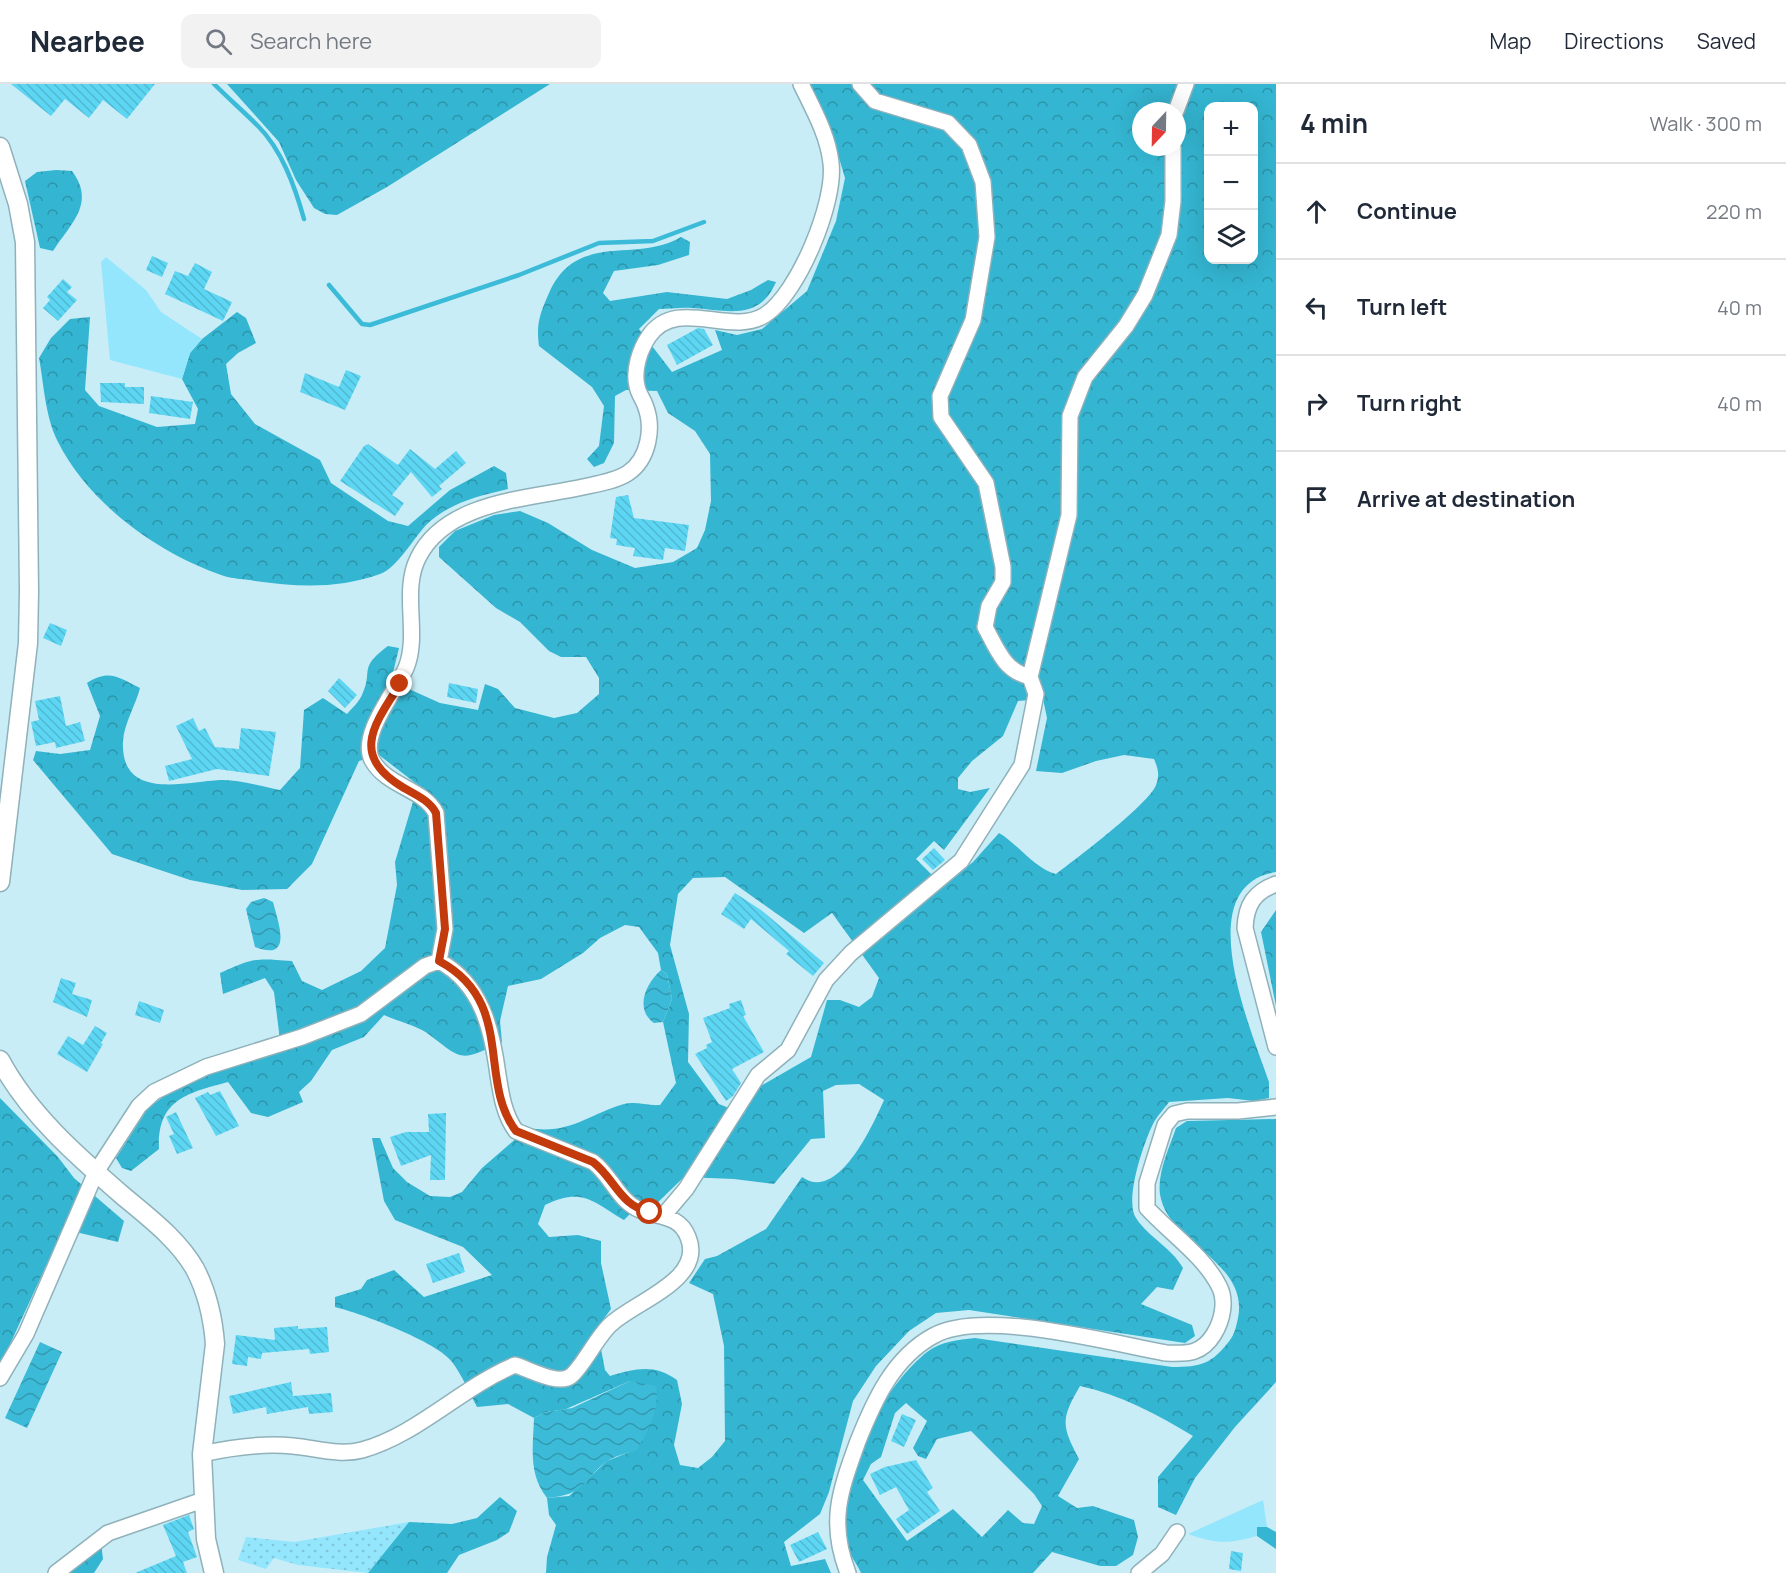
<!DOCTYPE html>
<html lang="en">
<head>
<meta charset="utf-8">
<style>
	body { margin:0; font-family:Manrope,sans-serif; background:#f2f2f3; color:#1f2937 }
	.controls { position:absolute; right:18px; top:18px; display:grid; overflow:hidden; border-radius:12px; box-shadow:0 6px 24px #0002 }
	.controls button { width:54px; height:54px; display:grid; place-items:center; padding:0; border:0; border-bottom:2px solid #e0e1e3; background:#fff; color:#1f2937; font:30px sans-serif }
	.compass { position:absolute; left:1132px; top:18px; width:54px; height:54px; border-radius:50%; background:#fff; box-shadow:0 6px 24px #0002; rotate:202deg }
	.stop { position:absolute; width:18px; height:18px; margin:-14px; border:4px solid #c33a0c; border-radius:50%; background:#fff }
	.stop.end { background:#c33a0c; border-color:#fff; box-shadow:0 2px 6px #0008 }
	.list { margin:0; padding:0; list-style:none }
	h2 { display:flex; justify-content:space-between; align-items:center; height:78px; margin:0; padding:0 24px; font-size:26px }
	h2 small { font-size:20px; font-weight:400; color:#747a83 }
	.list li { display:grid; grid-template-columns:39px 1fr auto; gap:18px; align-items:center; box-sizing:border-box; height:96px; padding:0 24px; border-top:2px solid #e0e1e3 }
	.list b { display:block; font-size:22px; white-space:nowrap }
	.list em { font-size:20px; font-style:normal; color:#747a83 }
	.icon { flex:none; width:33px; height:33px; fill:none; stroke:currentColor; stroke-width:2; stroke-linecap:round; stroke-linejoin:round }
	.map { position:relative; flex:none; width:1276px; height:1489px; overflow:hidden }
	header { display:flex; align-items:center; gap:36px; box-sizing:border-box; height:84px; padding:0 30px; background:#fff; border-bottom:2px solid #e0e1e3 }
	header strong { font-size:28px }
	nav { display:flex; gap:33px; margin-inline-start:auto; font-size:21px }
	.search { width:420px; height:54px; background:#f2f2f3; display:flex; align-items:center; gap:15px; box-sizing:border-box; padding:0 21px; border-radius:12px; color:#747a83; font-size:22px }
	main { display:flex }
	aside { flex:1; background:#fff }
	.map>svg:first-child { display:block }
</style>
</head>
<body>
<header>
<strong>Nearbee</strong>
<div class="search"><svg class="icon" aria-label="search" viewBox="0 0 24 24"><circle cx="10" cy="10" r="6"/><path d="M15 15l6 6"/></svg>Search here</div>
<nav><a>Map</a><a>Directions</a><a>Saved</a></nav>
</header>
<main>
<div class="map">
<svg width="1276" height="1489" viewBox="0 0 1276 1489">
	<defs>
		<pattern id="grass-dots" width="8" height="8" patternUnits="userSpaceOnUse" patternTransform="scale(1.5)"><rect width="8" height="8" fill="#94e6fc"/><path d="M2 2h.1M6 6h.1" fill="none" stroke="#80c6d9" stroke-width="1.8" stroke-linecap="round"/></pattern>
		<pattern id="forest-crowns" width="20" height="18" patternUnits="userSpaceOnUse" patternTransform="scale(1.5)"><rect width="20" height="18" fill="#34b5d1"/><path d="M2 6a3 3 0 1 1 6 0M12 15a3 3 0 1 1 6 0" fill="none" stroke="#2c94ab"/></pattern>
		<pattern id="water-waves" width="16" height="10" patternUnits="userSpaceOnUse" patternTransform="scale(1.5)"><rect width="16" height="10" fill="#3cbbd8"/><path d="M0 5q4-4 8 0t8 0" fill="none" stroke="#3399b0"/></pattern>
		<pattern id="building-back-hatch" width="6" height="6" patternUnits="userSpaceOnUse" patternTransform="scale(1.5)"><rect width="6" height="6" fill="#5dd6f3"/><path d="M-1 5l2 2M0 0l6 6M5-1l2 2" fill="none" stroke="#51b8d1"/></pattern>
	</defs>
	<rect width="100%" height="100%" fill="#c9edf7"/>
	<path fill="url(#grass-dots)" d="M409 1438 368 1489 298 1481 274 1474 266 1485 238 1476 246 1453 294 1458Z"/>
	<path fill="url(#forest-crowns)" fill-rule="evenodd" d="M227 0H550L387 103 337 131 325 130 314 124 296 96 279 58Z
		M810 0H1276V788C1188 802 1252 948 1269 998V1014L1254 1017 1228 1014 1169 1018C1164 1025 1157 1032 1153 1040 1144 1058 1124 1116 1136 1134 1149 1154 1171 1163 1183 1184L1173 1206 1157 1203 1141 1220 1192 1241 1195 1252 1185 1259 969 1226 936 1229 909 1247 876 1282 853 1317 829 1408 820 1430 784 1458 791 1482 825 1475 831 1489H546L547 1473 556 1441 549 1431 547 1414 569 1412 607 1377 637 1365 630 1297 566 1325 546 1328 534 1334 508 1320 477 1323C469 1308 462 1291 452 1278 438 1258 360 1229 335 1223V1213L361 1205 367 1196 394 1186 424 1213 492 1191 463 1163 395 1136 384 1117 372 1054H380L393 1084 407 1098 430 1112 450 1113 462 1108 482 1084 528 1044C569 1051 587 1031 624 1020 635 1017 648 1022 660 1021L676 999 663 938 672 915 667 890 661 886 658 869 639 843 625 841 600 854 583 869 541 895 508 902 500 937 502 958C459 978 464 977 427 949 415 941 397 937 384 931L364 953 332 966 311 997 299 1008 303 1018 268 1033 251 1029 228 998C188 1009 157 1015 159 1065L131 1087 122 1084 116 1074 148 1024 163 1013 199 990 281 964 274 908 265 894 223 910 220 889C254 874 254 874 292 877L302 897 322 906 361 887 385 864 397 801 395 778 418 701 379 671 359 677 312 780 287 805 242 806 190 796 112 770 33 676 36 667 60 670 90 666 100 632 87 599C109 585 118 593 140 604 136 620 124 640 123 657 120 717 184 698 220 696 239 695 262 703 280 706L300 684 304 626 323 614 347 630C352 624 359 618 362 611 374 586 357 585 388 562L399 564 391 597 440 619 478 626 485 600 498 605 515 624 554 634 577 629 599 610V594L586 573H561L549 567 520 538 496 524 439 473V463L455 447 494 431 520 427 548 439 592 466 635 484 673 478 697 464 705 446 711 417 710 370 695 347 668 329 657 307 626 306 615 312 614 359 604 379 594 383 587 375 599 362 604 322 592 303 539 262C536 239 540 230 549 209 577 146 636 180 681 153L690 158 689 171 658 181 614 187 603 209 610 217 667 208 727 215 751 206 768 196 776 198C759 238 726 226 692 224 681 223 670 225 659 225L639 245 672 288 722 266 715 246 737 251 762 245 807 207 836 137 845 94 829 41ZM1208 22H1254V176H1208ZM1141 27H1177V63H1141ZM1043 615 1047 634 1036 687 1062 689 1096 677 1124 671 1154 675C1158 685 1160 690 1156 701 1149 720 1076 775 1056 790 1035 785 1018 760 999 749L973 778 943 802 916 775 934 757 944 766 990 704 970 708 958 705V694L972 677 1003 652 1018 617ZM725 793 804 849 832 829 879 894 872 913 859 923 840 916H827L811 973 757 1004 744 1030 719 1020 688 978 689 930 670 861 678 810 693 794ZM859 1000 884 1016C873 1041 838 1119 802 1093L766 1145 717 1172 705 1175 689 1199 713 1210 724 1262 725 1357 712 1373 698 1384 680 1381 674 1361 682 1320 677 1296C655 1280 636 1284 610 1292L605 1286 597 1244 611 1225 601 1179V1157L578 1151 549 1153 538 1140 545 1121C582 1103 592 1117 624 1136L642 1118 653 1123 684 1093 734 1095 774 1100 811 1055 825 1054 823 1007 836 1001Z
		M56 86 72 87C96 119 71 139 53 167L40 164 25 97 37 88Z
		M237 228 246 234 256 259 238 269 226 280 231 310 255 340 320 376 331 399 388 437 408 442 450 406 494 382 506 389 508 405C478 412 449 419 426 441 414 454 396 485 380 490 338 505 298 503 255 497 245 495 233 495 224 492 159 470 89 420 58 358 45 332 44 301 39 274L51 254 70 235 90 233 85 306 99 322 157 343 195 340 198 325 182 295 190 269 202 255Z
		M1276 826V922L1261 848Z
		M0 1014 58 1073 74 1094 124 1137 118 1158 63 1145 0 1282Z
		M1276 1035V1298L1235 1343 1195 1394 1176 1431 1158 1423V1393L1193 1352C1157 1330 1121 1311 1080 1302 1061 1335 1061 1341 1079 1375L1058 1412 1077 1424 1093 1422 1134 1436 1138 1453 1133 1471 1116 1482H1100L1052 1468 1033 1489H861C857 1480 849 1470 846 1460 838 1434 864 1357 876 1332 886 1311 909 1282 927 1268 942 1257 957 1256 975 1254L1172 1283C1201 1283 1212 1280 1230 1256 1235 1249 1236 1243 1238 1234 1249 1179 1172 1160 1161 1115 1155 1093 1169 1065 1176 1044L1187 1037ZM906 1319 927 1337 913 1364 918 1372 926 1375 937 1355 971 1347 1034 1410 1042 1422 1034 1440 1023 1439 1008 1426 982 1453 953 1425 907 1457 863 1396 871 1380 881 1373 895 1329Z
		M500 1413 517 1427 509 1448 497 1456 459 1471 447 1489H368L409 1438 452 1440 477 1434Z
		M1257 1443H1267L1276 1448V1465L1257 1452Z
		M101 1459 103 1475 94 1489H69Z"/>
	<path fill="#94e6fc" d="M106 173 146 206 161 228 202 255 190 269 182 295 110 276 101 178Z
		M1263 1416 1267 1443H1257V1452C1228 1460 1216 1460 1188 1450Z"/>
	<path fill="url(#water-waves)" d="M264 814 273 818C278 838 294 878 255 863L246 825 251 818Z
		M661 886 667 890 672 915 663 938 654 939C634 925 646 899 661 886Z
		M40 1258 62 1268 27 1344 5 1334Z
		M630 1297 656 1302C660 1326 649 1345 637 1366 628 1369 614 1372 606 1378 579 1399 587 1410 547 1414 528 1390 533 1363 534 1334L546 1328 572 1324Z"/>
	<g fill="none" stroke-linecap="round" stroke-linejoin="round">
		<path stroke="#3cbbd8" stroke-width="4.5" d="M214 0C228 14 244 28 258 42 282 66 295 103 304 135
			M329 201 362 240 370 241 519 191 599 159 653 157 704 138"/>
	</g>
	<path fill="url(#building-back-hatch)" d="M11 0H155L127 35 103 16 89 34 65 15 51 32Z
		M152 172 168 179 162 193 146 186Z
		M195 179 212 188 204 205 232 218 223 237 165 210 175 187 188 192Z
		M63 195 72 203 67 208 77 216 58 237 43 224 50 216 47 213Z
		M698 244 704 245 713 261 677 281 667 261Z
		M346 286 361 292 345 326 300 308 305 289 339 303Z
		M100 299H125V303H144V320L101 318Z
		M151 312 193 318 190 335 149 329Z
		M368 360 398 381 410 365 435 385 456 367 466 379 439 402 442 405 432 413 411 388 392 411 404 419 395 432 340 397 364 362Z
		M628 411 634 434 689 441 685 467 665 464 663 476 633 472 635 464 616 461 617 455 610 454 616 413Z
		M50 539 67 546 61 562 43 554Z
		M339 594 357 611 345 624 328 607Z
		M449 599 478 605 476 619 447 613Z
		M60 612 66 642 80 638 85 657 56 664 55 658 36 662 31 638 39 636 35 617Z
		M193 634 199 647 205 644 215 663 239 665 241 644 276 648 269 692 217 685 169 697 165 682 192 675 176 642Z
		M934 764 945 776 933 786 922 775Z
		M735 809 761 826 824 879 813 892 786 870 789 867 751 835 744 845 721 830Z
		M61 894 76 899 72 910 92 916 87 933 53 918Z
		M741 916 746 931 743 932 764 968 732 985 741 999 733 1012 726 1017 695 970 707 964 706 961 712 958 703 934 730 924 729 920Z
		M139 917 164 926 160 939 135 931Z
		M95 942 107 949 101 959 103 960 87 988 57 970 68 952 83 961Z
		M220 1007 239 1042 216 1052 195 1014 208 1008 210 1011Z
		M176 1028 193 1064 177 1070 169 1052 174 1050 166 1033Z
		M446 1029 445 1096H430L431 1071 401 1082 390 1053 406 1048H429L428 1030Z
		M459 1169 465 1188 433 1199 426 1180Z
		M298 1242V1245L327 1243 329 1268 310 1270 309 1265 262 1269 261 1275 248 1273 247 1282 232 1280 236 1251 275 1256 274 1244Z
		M291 1298 293 1312 331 1309 333 1328 309 1330 308 1323 267 1330 266 1323 233 1330 229 1312Z
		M902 1330 916 1336 904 1363 891 1357Z
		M916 1376 933 1404 927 1408 940 1427 907 1450 896 1435 909 1426 896 1403 880 1411 870 1390 885 1383Z
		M189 1431 194 1445 188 1448 197 1473 183 1478 187 1489H135L176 1472 163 1441Z
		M818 1448 827 1465 799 1478 790 1461Z
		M1231 1467 1243 1469 1241 1487 1229 1485Z"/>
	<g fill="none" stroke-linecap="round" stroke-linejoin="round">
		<g stroke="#8fb1ba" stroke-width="18">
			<path id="minor" d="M860 0 875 17 948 39 969 61 983 98 987 153 973 236 940 312 941 333 986 399 1003 483V498L989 522 985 543C997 565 1004 587 1030 593
				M1176 27 1186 0
				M1276 800C1254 808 1246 821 1245 844L1276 963
				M439 877 445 845 436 729C423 704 387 703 372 676 359 651 396 607 406 584 420 550 401 508 418 474 446 417 528 415 583 403 597 400 616 397 628 389 649 375 654 343 645 321 643 315 638 309 637 302 633 286 640 265 649 252 677 212 730 253 765 231 798 210 836 118 831 79 828 51 813 25 801 0
				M664 1131 686 1105 758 991 788 966 826 896 851 869 961 777 1022 681 1036 610 1030 593 1069 431 1070 332 1085 293 1126 242 1145 211 1169 151 1173 117V63
				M0 1294 26 1250 96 1088 139 1022 154 1008 206 983 302 953 361 930 425 882 439 877C482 900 492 946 498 991 501 1010 504 1031 516 1047L593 1078C611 1091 618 1117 640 1126 658 1134 679 1130 688 1153 706 1196 633 1218 610 1241 597 1253 583 1282 571 1292 558 1302 529 1285 515 1281 462 1303 417 1351 362 1366 339 1372 316 1364 293 1362 262 1359 233 1363 202 1370
				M56 1489 108 1449 203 1416
				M848 1489C828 1438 840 1407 858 1357 874 1317 893 1274 933 1252 982 1224 1110 1259 1166 1269 1188 1270 1202 1270 1214 1250 1222 1237 1227 1217 1219 1202 1204 1172 1170 1149 1147 1124V1099L1165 1041 1174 1030 1187 1027H1238L1276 1023
				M1139 1489 1162 1470 1177 1448"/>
		</g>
		<g stroke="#8fb1ba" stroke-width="21">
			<path id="tertiary" d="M0 63 18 120 25 158 29 508 28 559 0 798
				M0 976C28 1029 77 1072 122 1111 148 1133 178 1155 195 1185 207 1208 213 1234 215 1260L202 1370 206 1455 214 1489"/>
		</g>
		<use href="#minor" stroke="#fff" stroke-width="15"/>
		<use href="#tertiary" stroke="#fff" stroke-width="18"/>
	</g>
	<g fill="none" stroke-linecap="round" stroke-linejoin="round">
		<path stroke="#c33a0c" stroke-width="8" d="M400 600C373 642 350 672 404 704 416 711 429 716 436 729L445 845 439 877C516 918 477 996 516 1047L593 1078C615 1095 620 1122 650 1128"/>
	</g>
</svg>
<div class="controls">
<button>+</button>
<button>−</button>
<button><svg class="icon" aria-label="layers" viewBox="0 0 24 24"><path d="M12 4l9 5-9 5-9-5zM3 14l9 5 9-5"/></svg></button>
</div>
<svg class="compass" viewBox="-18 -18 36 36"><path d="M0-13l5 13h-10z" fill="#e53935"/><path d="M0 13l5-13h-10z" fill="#747a83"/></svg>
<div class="stop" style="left:650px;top:1128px"></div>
<div class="stop end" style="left:400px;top:600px"></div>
</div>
<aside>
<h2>4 min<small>Walk · 300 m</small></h2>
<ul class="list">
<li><svg class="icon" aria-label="ahead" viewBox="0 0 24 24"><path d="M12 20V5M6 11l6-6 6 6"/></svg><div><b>Continue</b></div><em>220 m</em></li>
<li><svg class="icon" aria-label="left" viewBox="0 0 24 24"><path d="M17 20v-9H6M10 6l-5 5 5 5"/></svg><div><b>Turn left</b></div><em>40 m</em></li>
<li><svg class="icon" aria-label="right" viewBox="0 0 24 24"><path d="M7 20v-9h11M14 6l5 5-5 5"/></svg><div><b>Turn right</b></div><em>40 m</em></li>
<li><svg class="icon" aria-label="arrive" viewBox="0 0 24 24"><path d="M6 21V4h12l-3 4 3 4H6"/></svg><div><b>Arrive at destination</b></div></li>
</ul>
</aside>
</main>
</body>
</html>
